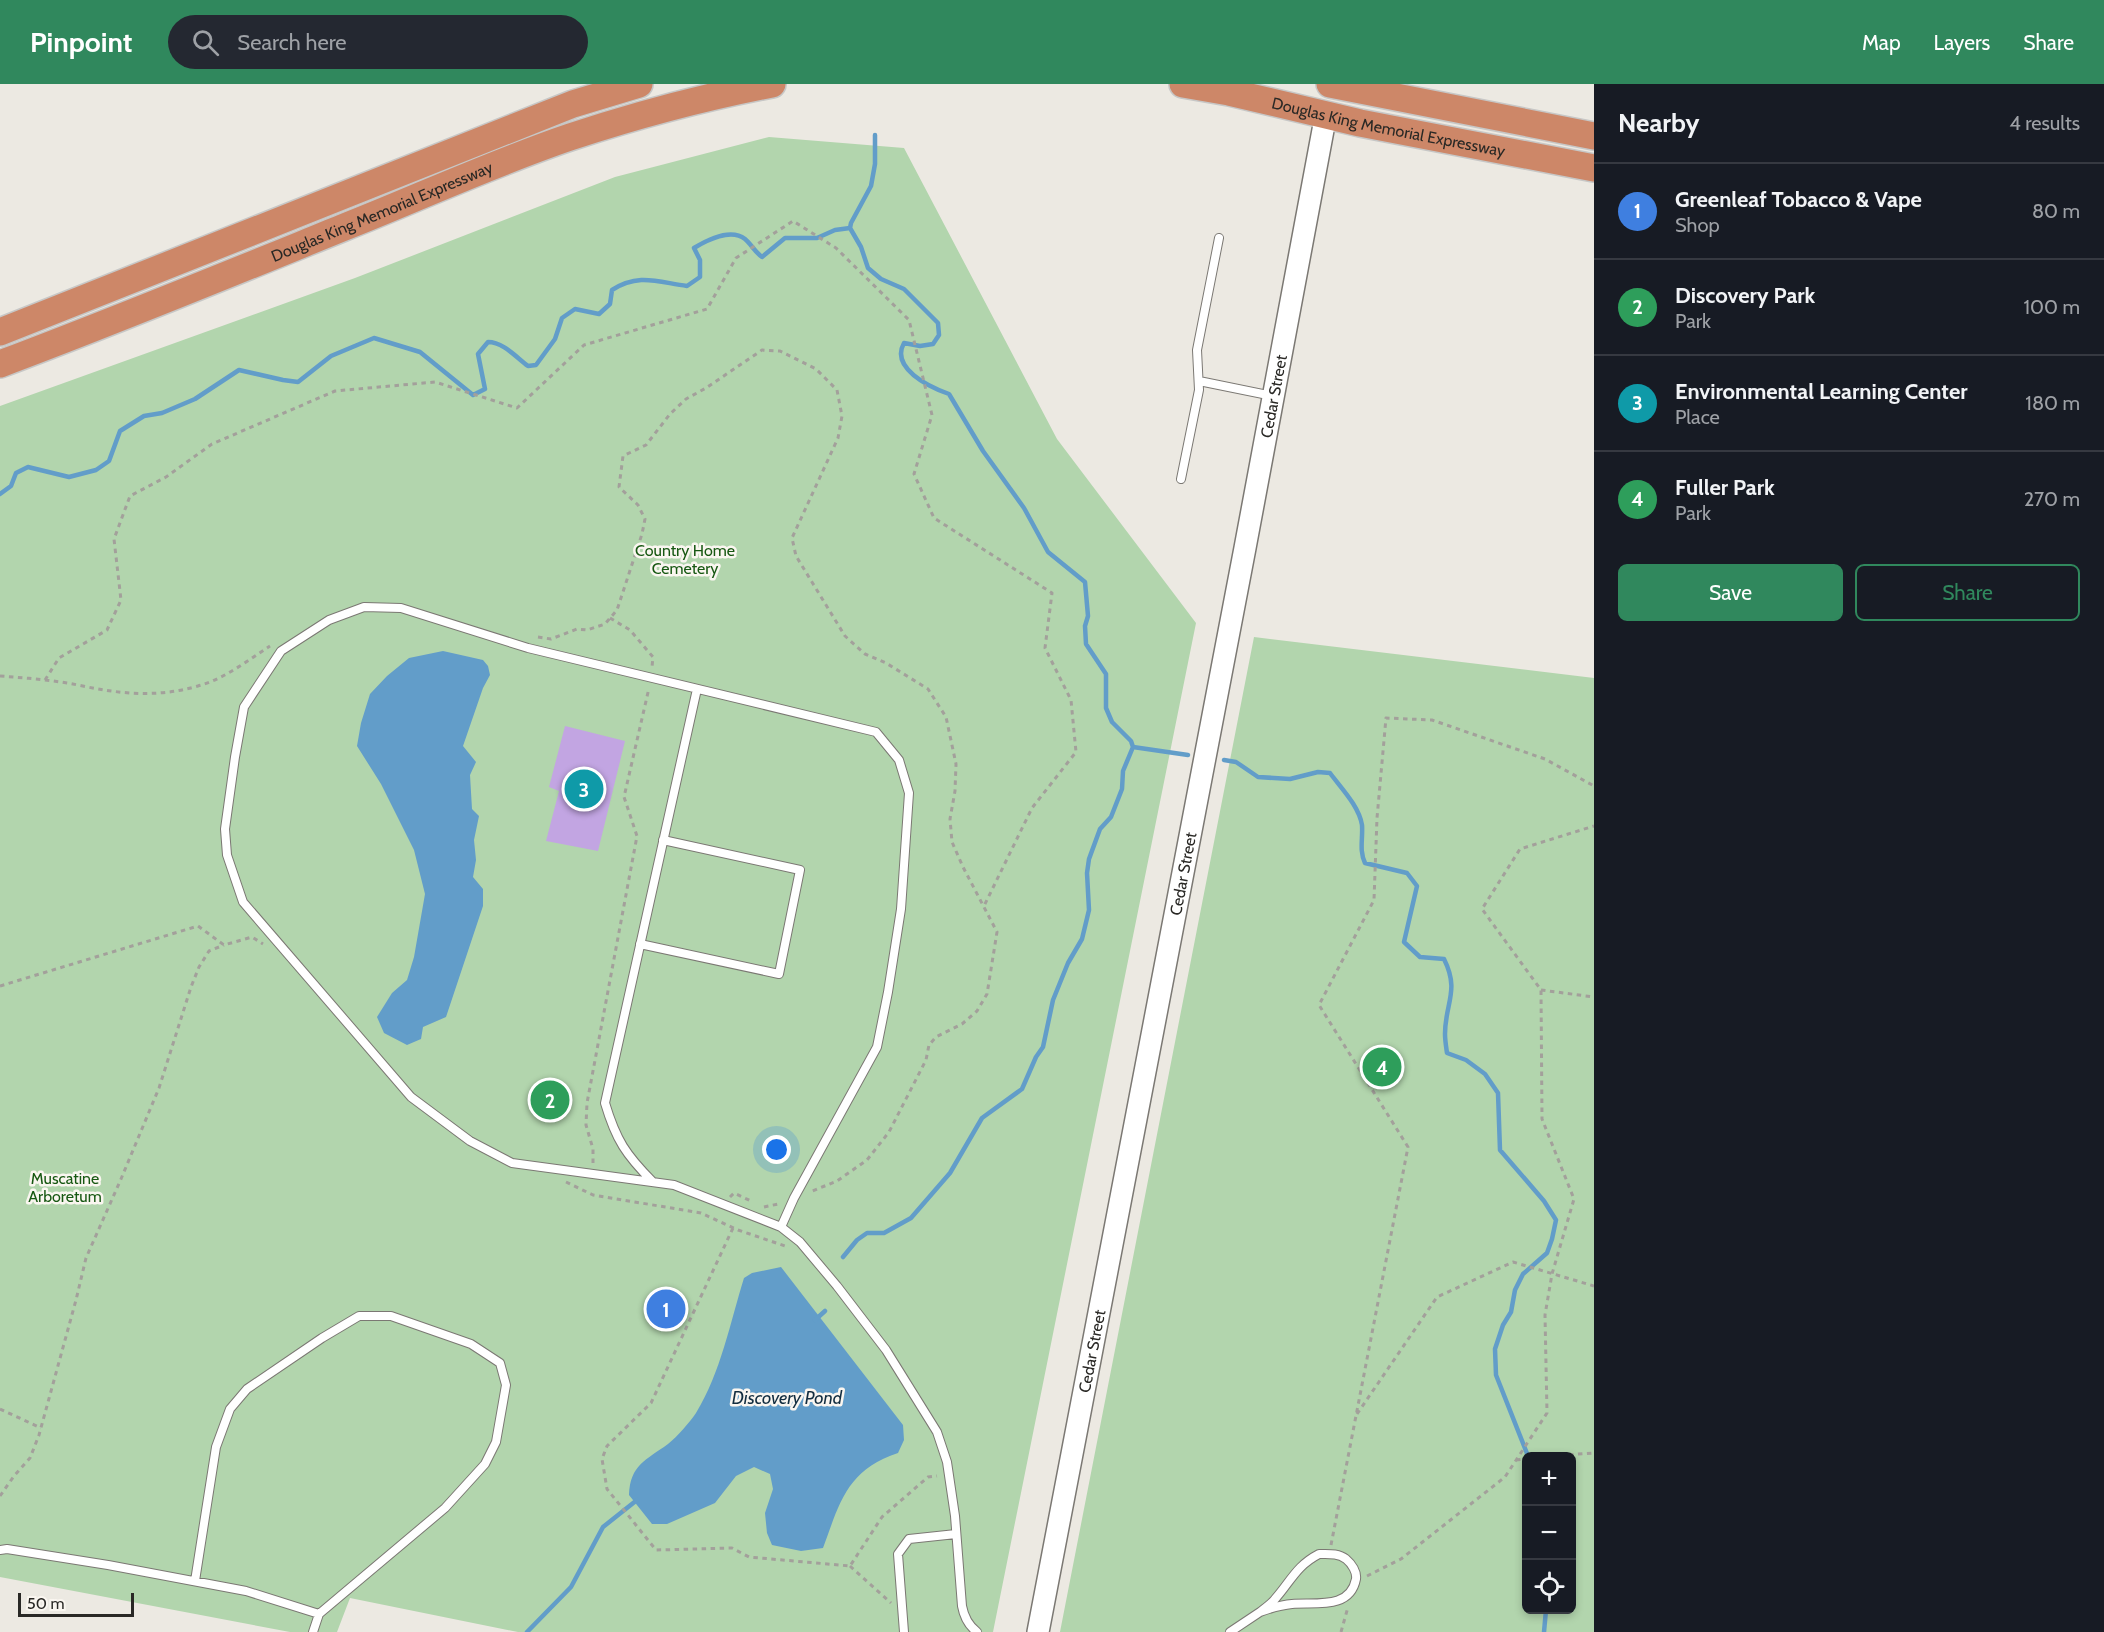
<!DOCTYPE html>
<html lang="en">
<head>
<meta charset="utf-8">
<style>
	body { margin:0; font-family:Cabin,sans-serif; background:#242831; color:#f1f3f6 }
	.controls { position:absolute; right:18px; bottom:18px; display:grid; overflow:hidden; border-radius:9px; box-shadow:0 3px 9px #0003 }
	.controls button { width:54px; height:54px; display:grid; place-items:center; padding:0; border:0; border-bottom:2px solid #363941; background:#171b24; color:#f1f3f6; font:30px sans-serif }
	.scale { position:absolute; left:18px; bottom:15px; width:116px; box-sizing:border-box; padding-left:6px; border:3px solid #292825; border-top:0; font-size:16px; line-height:21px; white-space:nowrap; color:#292825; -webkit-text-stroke:4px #faf6f0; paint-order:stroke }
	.you { position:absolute; left:777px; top:1066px; width:21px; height:21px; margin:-15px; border:4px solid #fff; border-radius:50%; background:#1a73e8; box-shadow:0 0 0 9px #1a73e833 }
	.badge { display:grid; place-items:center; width:39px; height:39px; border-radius:50%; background:#30885d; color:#fff; font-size:20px; font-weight:700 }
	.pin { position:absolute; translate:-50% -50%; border:3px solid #fff; box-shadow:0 2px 6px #0006 }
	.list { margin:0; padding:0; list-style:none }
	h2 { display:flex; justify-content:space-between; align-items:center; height:78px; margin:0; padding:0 24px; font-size:26px }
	h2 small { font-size:20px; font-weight:400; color:#9ea1a6 }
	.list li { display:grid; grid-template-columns:39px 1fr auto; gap:18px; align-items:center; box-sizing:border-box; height:96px; padding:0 24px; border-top:2px solid #363941 }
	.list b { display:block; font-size:22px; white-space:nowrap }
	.list p { margin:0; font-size:20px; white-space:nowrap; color:#9ea1a6 }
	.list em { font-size:20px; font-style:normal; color:#9ea1a6 }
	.actions { display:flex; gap:12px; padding:18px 24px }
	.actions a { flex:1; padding:14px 0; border:2px solid #30885d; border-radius:9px; text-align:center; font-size:21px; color:#30885d }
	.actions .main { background:#30885d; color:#fff }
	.icon { flex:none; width:33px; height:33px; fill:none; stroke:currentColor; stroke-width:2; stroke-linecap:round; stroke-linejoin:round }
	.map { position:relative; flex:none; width:1594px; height:1548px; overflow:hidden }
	header { display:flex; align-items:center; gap:36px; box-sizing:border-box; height:84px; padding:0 30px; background:#30885d; color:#fff }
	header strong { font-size:28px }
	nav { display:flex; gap:33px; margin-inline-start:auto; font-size:21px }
	.search { width:420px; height:54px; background:#242831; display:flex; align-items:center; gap:15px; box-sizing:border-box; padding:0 21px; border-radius:33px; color:#9ea1a6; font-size:22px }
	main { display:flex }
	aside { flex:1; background:#171b24 }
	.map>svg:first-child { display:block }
</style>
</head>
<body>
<header>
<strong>Pinpoint</strong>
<div class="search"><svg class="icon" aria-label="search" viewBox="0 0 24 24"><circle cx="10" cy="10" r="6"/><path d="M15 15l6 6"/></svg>Search here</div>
<nav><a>Map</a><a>Layers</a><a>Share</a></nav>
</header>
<main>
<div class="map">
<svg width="1594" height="1548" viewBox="0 0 1594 1548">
	<rect width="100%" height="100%" fill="#ece9e2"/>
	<path fill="#b2d5ad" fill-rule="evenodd" d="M769 53 904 64 1057 355 1196 539 993 1548H518L350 1514 337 1548H290L0 1493V322L355 194 615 93Z
		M1254 553 1594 594V1548H1060ZM1526 1372H1572V1526H1526Z"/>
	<path fill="#629dc9" d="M443 567 483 576 488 582 490 591 483 604 463 662 476 678 470 691 472 725 479 732 474 756 476 776 473 793 483 805V822L446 933 423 943 421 955 407 961 384 949 377 933 392 909 407 896 414 873 425 810 414 766 381 700 357 662 361 639 370 610 387 592 409 574Z
		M781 1183 903 1341 904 1356 898 1369C847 1386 840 1418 823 1464L801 1467 772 1461 767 1449 765 1429 773 1405 770 1390 754 1383 736 1392 715 1419 667 1440H652L629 1411C630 1381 646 1376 668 1360 678 1352 689 1339 696 1329 721 1288 730 1239 744 1194L752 1189Z"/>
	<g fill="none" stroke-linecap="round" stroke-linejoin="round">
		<path stroke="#629dc9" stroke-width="4.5" d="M0 410 11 402 16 389 28 383 69 393 96 386 109 377 120 347 144 332 162 329 195 315 239 286 283 296 298 298 331 272 374 254 420 268 473 311 485 305 478 270 488 258C503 258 516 273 528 282L536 281 555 255 562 234 575 225 599 230 610 220 612 206C639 189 657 198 687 202L700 193V176L694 164C707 156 731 144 745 155 751 160 755 168 762 173L785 154H817L835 146 850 144
			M1133 663 1188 671
			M1224 676 1236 678 1258 693 1290 695 1318 688 1330 689C1341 704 1359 722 1362 741 1363 755 1359 766 1365 779L1407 789 1417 802 1404 858 1420 873 1444 875C1460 907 1445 919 1445 950 1445 956 1446 962 1447 969L1466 976 1485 990 1498 1009 1500 1066 1544 1117 1556 1136 1552 1155 1547 1169 1523 1190 1515 1206 1511 1228 1503 1241 1495 1265 1496 1291 1528 1372
			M843 1173 857 1156 867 1149H884L911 1134 950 1089 982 1034 1022 1005 1036 973 1043 963 1053 916 1068 879 1082 855 1089 826 1087 789 1089 775 1100 745 1111 733 1122 705 1123 687 1133 663 1131 657 1112 638 1106 624V590L1086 560 1085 542 1088 532 1085 498 1048 468 1024 424 983 367 949 310C929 303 890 284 904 259L920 262 933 260 939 251 938 239 904 205 881 195 868 184 861 163 850 144 851 139 871 102 875 80V51
			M815 1236 825 1227
			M527 1548 571 1503 603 1443 637 1416
			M1544 1548 1546 1526"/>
	</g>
	<path fill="#c2a5e2" d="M565 642 625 657 598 767 546 757 559 707 549 703Z"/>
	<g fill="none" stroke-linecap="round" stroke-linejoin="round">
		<g stroke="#7b7873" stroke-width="10">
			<path id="lane" d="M1199 297 1273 312
				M1181 395 1199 306 1197 266 1219 154
				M640 860 779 890 800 786 663 756
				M653 1098C626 1071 616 1056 605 1019L697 605
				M781 1143 794 1114 877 963 888 908 901 825 909 709 899 676 876 648 528 564 401 524 364 523 329 536 281 567 244 623 235 673 225 745 227 771 243 818 411 1013 470 1057 512 1079 674 1101 781 1143 800 1158 837 1202 886 1266 937 1348 947 1378 955 1432 962 1522C964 1533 968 1541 977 1548
				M0 1466 7 1465 108 1481 246 1507 319 1530 313 1548
				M1319 1470C1329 1470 1338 1469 1346 1475 1352 1480 1357 1488 1356 1495 1350 1526 1315 1518 1292 1520 1281 1521 1271 1524 1260 1528 1265 1524 1271 1520 1275 1515 1291 1497 1296 1482 1319 1470Z
				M195 1497 216 1363 230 1325 247 1305 322 1254 359 1232H391L471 1260 500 1279 506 1301 496 1358 485 1380 445 1424 319 1530
				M904 1548 898 1470 909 1455 956 1450
				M1230 1548 1260 1528"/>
		</g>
		<g stroke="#7b7873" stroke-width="24">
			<g id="secondary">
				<path id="s1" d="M1038 1548 1245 464 1326 30"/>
			</g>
		</g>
		<g stroke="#c7c7c6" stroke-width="30">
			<g id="highway">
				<path id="s2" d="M1183 0 1229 8 1360 39 1594 84"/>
				<path d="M1330 0 1594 52"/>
				<path d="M0 248 573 20 639 0"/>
				<path id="s3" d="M0 280C115 237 229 190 342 144 418 114 493 79 570 53 637 31 704 13 772 0"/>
			</g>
		</g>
		<path stroke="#a3a09b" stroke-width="3" stroke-dasharray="4.5 4.5" stroke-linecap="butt" d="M610 534 630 546 653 573 652 583
			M538 553 551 555 577 545 587 546 605 540 617 526 642 450 645 435 638 421 619 403 623 372 646 361 670 330 686 315 706 304 762 266 780 267 816 285 837 306 842 332 838 354 792 454 796 472 845 552 865 570 886 579 928 605 946 633 956 680 955 707 950 735 952 758 963 783 997 848 987 910 977 927 962 940 936 953 929 961 926 976 889 1048 867 1076 837 1097 810 1108
			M0 592C26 594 53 596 78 601 120 610 156 614 198 602 224 595 247 577 270 562
			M45 596 59 574 107 546 121 516 114 455 130 412 166 393 212 360 335 307 435 298 517 324 584 261 707 225 736 174 793 137 836 164 909 236 932 331 914 390 934 434 1052 509 1045 564 1071 616 1076 668 1032 724 984 822
			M0 902 198 842 224 861 252 853 263 860
			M1541 906 1594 913
			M593 1079V1065L586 1041 587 1019 637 752 624 713 649 604
			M566 1098 593 1111 701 1129 738 1146 788 1163
			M730 1113 734 1109 753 1118
			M764 1123 778 1120
			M733 1144 651 1319 607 1362 602 1375 607 1405 656 1466 732 1464 749 1473 850 1482 882 1433 928 1393 937 1392
			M0 1325 41 1344
			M1357 1330 1437 1213 1513 1178 1594 1202
			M1551 1372 1594 1369
			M1516 1376 1526 1375
			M0 1412 14 1392 30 1374 39 1351 76 1216 86 1174 121 1095 159 1004 191 903 199 883 209 867 224 861
			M1331 1461 1408 1063 1319 921 1374 816 1377 734 1386 634 1432 636 1545 675 1594 702
			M850 1482 891 1519
			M1367 1492 1401 1475 1505 1393 1547 1329 1545 1231 1552 1190 1574 1115 1542 1035 1541 906 1482 825 1520 765 1594 742
			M1341 1548 1348 1523"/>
		<use href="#lane" stroke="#fff" stroke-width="8"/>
		<use href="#secondary" stroke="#fff" stroke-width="21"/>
		<use href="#highway" stroke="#cd8768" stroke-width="27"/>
	</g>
	<g text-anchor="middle" stroke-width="5" stroke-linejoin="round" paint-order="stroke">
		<g font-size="16" fill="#292825" stroke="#faf6f0">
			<text dy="6" stroke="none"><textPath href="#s2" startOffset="210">Douglas King Memorial Expressway</textPath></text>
			<text dy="6" stroke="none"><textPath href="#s3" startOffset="411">Douglas King Memorial Expressway</textPath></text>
			<text dy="6" stroke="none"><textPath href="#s1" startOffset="1258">Cedar Street</textPath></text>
			<text dy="6" stroke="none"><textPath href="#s1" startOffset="772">Cedar Street</textPath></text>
			<text dy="6" stroke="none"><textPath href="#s1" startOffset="286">Cedar Street</textPath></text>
		</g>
		<g font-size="16" fill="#175812" stroke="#faf6f0">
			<text x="685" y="472">Country Home<tspan x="685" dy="18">Cemetery</tspan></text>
			<text x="65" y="1100">Muscatine<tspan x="65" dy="18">Arboretum</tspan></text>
		</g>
		<g font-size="18" font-style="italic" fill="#122d40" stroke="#faf6f0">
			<text x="787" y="1320">Discovery Pond</text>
		</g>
	</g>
</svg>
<div class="controls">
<button>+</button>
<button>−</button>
<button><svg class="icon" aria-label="locate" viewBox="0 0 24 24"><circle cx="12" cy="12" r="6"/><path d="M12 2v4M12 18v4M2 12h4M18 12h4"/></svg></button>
</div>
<div class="scale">50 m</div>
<div class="you"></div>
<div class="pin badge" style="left:666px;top:1225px;background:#3f7fe0">1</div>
<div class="pin badge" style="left:550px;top:1016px;background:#2e9e5b">2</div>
<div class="pin badge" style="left:584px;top:705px;background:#0f9aa8">3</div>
<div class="pin badge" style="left:1382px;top:983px;background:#2e9e5b">4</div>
</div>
<aside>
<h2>Nearby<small>4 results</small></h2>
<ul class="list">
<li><span class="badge" style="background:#3f7fe0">1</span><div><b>Greenleaf Tobacco &amp; Vape</b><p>Shop</p></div><em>80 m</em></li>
<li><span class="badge" style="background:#2e9e5b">2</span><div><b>Discovery Park</b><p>Park</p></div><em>100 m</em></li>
<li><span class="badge" style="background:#0f9aa8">3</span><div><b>Environmental Learning Center</b><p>Place</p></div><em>180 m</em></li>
<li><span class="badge" style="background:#2e9e5b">4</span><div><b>Fuller Park</b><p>Park</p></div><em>270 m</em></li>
</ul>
<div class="actions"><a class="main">Save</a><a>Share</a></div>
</aside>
</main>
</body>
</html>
